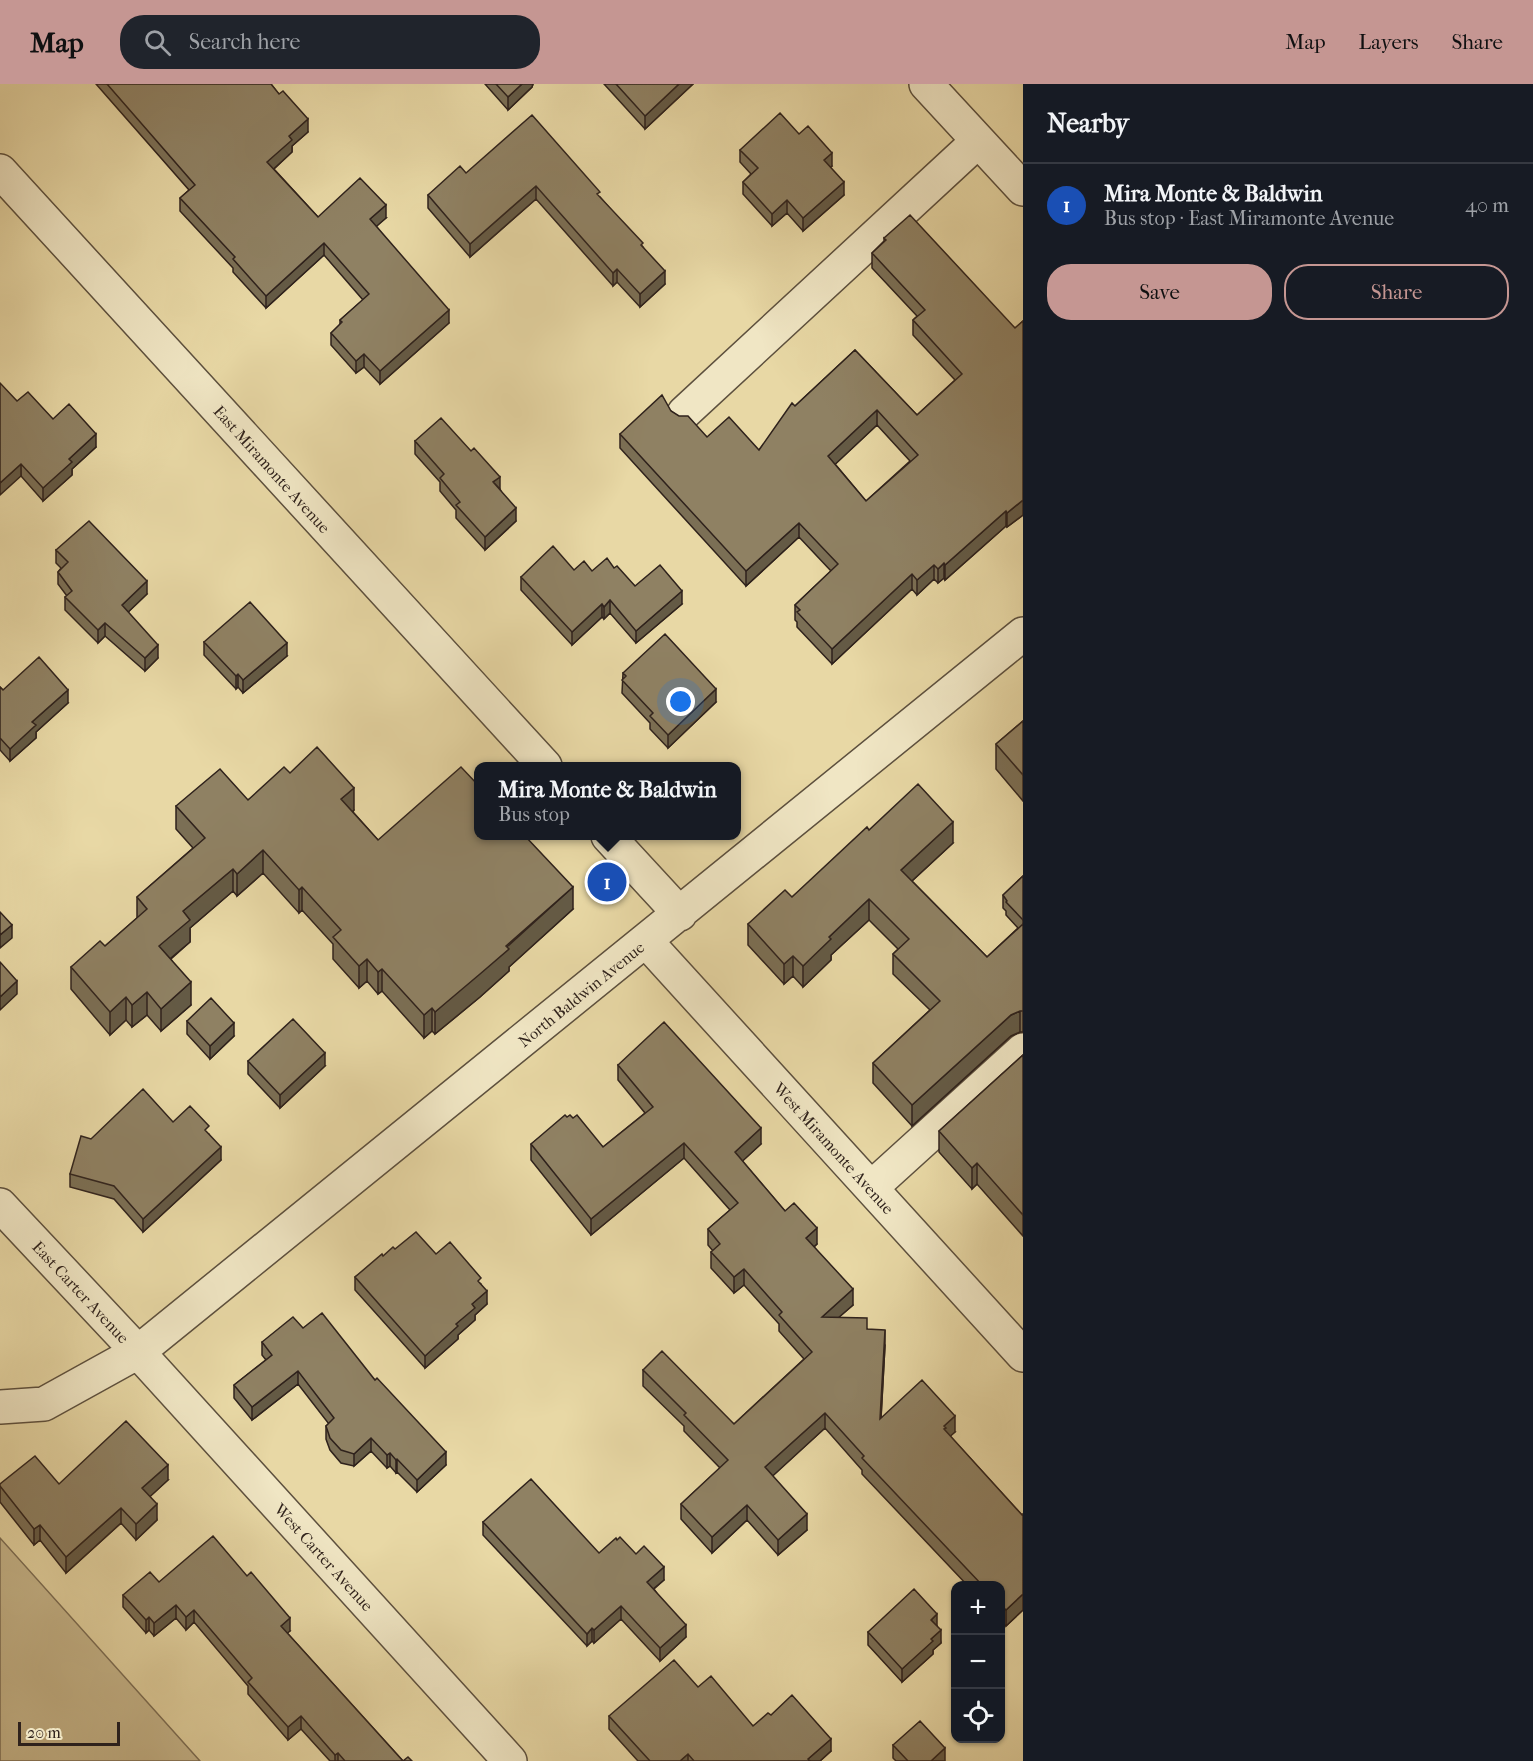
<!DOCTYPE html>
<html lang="en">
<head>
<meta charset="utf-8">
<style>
	body { margin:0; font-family:"IM FELL French Canon",serif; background:#20242c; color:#f1f3f6 }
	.controls { position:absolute; right:18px; bottom:18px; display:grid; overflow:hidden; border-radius:12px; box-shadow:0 2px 4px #0004 }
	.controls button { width:54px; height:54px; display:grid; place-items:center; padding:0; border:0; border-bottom:2px solid #363941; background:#171b24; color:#f1f3f6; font:30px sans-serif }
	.scale { position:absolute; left:18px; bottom:15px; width:102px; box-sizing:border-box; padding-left:6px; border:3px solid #2f221c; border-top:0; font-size:16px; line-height:21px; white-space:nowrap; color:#2f221c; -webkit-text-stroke:4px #f0e6c4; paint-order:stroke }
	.you { position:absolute; left:681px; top:618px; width:21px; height:21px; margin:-15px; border:4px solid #fff; border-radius:50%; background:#1a73e8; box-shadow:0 0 0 9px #1a73e833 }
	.badge { display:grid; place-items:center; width:39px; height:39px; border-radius:50%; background:#c59692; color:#fff; font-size:20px; font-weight:700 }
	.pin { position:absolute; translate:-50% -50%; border:3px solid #fff; box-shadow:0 2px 6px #0006 }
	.popup { position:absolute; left:474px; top:678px; width:267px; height:78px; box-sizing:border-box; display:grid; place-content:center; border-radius:12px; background:#171b24; filter:drop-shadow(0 2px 4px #0005); font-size:20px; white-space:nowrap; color:#9ea1a6 }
	.popup b { font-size:22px; color:#f1f3f6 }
	.popup::after { content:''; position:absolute; left:50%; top:100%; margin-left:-12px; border:12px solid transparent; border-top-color:#171b24 }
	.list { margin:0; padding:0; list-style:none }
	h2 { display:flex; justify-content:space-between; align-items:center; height:78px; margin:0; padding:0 24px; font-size:26px }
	h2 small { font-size:20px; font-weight:400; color:#9ea1a6 }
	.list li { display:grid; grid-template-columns:39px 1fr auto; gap:18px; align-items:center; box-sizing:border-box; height:84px; padding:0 24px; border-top:2px solid #363941 }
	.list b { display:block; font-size:22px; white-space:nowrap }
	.list p { margin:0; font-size:20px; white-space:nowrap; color:#9ea1a6 }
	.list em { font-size:20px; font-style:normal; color:#9ea1a6 }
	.actions { display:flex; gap:12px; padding:18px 24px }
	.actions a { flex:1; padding:14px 0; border:2px solid #c59692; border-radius:24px; text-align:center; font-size:21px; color:#c59692 }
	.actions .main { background:#c59692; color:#111 }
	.icon { flex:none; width:33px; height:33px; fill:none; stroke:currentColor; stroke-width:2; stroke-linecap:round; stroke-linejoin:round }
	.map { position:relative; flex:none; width:1023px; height:1677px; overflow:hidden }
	header { display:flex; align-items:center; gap:36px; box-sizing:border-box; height:84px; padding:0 30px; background:#c59692; color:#111 }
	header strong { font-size:28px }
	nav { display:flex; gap:33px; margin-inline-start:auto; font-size:21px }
	.search { width:420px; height:54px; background:#20242c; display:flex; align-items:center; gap:15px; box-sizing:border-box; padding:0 21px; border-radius:24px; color:#9ea1a6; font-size:22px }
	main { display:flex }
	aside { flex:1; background:#171b24 }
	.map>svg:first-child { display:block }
</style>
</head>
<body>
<header>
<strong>Map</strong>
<div class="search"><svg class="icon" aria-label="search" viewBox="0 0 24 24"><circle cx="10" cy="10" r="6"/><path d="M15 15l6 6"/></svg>Search here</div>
<nav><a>Map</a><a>Layers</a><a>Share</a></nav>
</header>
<main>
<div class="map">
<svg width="1023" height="1677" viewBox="0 0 1023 1677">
	<rect width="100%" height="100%" fill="#e8d8a5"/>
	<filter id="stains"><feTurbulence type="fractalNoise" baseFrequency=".00333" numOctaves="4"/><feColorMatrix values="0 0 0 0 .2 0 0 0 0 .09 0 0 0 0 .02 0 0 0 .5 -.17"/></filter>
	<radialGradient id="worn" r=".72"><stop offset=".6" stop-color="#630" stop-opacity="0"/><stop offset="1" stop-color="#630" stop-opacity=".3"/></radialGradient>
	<path fill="#c9b98e" stroke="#7c6e55" stroke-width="1.5" d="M0 1454 200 1677H0Z"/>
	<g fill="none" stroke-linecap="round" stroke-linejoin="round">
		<g stroke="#5d503e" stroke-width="36">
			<path id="minor" d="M926 0 1023 105
				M0 87 545 682
				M684 329 978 57
				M608 752 680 830
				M646 857 1023 1271
				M871 1104 1023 966
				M0 1121 138 1268 510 1677
				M0 1323 44 1320 138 1268 1023 550"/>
		</g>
		<use href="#minor" stroke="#f0e6c4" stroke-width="33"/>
	</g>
	<path fill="#7b6f55" stroke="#2f221c" stroke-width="1.5" fill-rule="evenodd" d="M96 0H271L308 48 292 62V68L274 85 318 133 386 134 376 142 449 239 380 300 364 283 356 289 331 261V249L340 241V236L363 216 324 171 266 224 233 188V184L180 127V114L189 106Z
		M485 0H533L532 3 508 26Z
		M604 0H693L645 45Z
		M799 50 832 82 830 83 844 111 803 147 787 129 772 142 743 110V98L751 90 740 78V66Z
		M466 89 600 113 643 163 665 200 640 223 617 198 613 202 536 115 470 173 428 124V111Z
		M884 154 1015 244 1023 237V431L1007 443 1006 442 945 496 944 494 938 499 934 495 917 511 912 505 832 580 797 543V538L795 536V521L831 487 799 453 746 502 620 364V350L671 327 707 353 759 366 795 322 855 266 917 331 955 296 913 251V236L917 232 872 184V169L884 157ZM877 341 910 377 866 417 835 380Z
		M17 317 53 335 96 363 72 385V391L43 417 21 392Z
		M415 357 500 405 516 437 485 466 456 434V426L440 407V398L415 370Z
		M56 466 147 510 128 528 158 574 145 587 105 552 98 559 65 526V513L67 512 58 500V488L61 484 56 479Z
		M614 484 635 502 682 520 636 559 610 529 604 535 602 533 572 561 521 506V493L574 486 592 487Z
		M204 558 287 572 243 609 238 603 236 605 204 571Z
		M623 589 716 618 668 664 650 645V639L622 609Z
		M0 603 3 606 68 619 36 648V654L10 677 0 666Z
		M1023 637V717L996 685V660Z
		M290 689 354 726 353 728 378 756 573 825 509 883V887L480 913 435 950 432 947 424 954 382 907 378 910 367 897 359 904 333 875V860L302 826 299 829 263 789 237 812 233 807 190 844V858L171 875 191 921 161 947 147 931 132 943 126 936 110 951 71 905V883L105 862 137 834V813L193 764 176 745V722L248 716Z
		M869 746 953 759 912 797 987 873 1018 844 1006 831V827L1003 824V811L1023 792V948H1020L1011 952 912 1042 873 999V979L930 926 893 890V870L898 865 869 836 831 871V876L803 903 793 892 784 900 748 861V840L792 813Z
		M187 937 234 952 210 975 187 950Z
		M1023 971V1152L977 1100 972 1105 939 1068V1047Z
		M248 977 325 982 280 1024 248 990Z
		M618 981 761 1060 742 1077 785 1127 817 1160 814 1163 853 1221 839 1233 867 1245 885 1261 881 1335 955 1348 950 1352 1022 1431 1023 1430V1526L1006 1542 1000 1536V1502H968L862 1390V1386L825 1344 772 1392 807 1446 778 1471 747 1436 712 1469 681 1435V1420L720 1384 684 1347V1342L643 1302V1286L734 1340 804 1275 779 1247V1240L744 1201 734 1209 711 1184V1168L713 1167 708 1161V1145L730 1126 684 1074 591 1151 531 1076V1060L567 1033 573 1034 603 1063 645 1029 618 996Z
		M173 1038 209 1050 221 1076 143 1148 114 1115 70 1103V1090L91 1055Z
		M395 1165 436 1170 481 1200 487 1220 475 1231V1236L458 1251V1255L425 1284 355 1206V1193Z
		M303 1244 375 1296 446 1381 417 1408 397 1388 396 1389 390 1382 387 1384 371 1367 354 1382 341 1379 330 1366 326 1355V1342L329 1340 298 1300 252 1336 234 1314V1301L266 1276 262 1271V1258Z
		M168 1396 150 1412 157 1436 136 1456 121 1439 66 1489 40 1456 34 1461 0 1418V1400H59Z
		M483 1438 599 1469 636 1470 664 1496 654 1505 686 1553 660 1577 621 1535 594 1559 592 1557 587 1562 483 1451Z
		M159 1498 290 1547 287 1549 403 1677H330L301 1645 288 1656 248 1610V1602L194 1538 186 1546 176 1534 154 1552 149 1546 146 1549 123 1523V1511Z
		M937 1542 941 1559 933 1566V1570L902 1598 868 1561V1548Z
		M698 1603 753 1642 771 1631 831 1667 820 1677H638L609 1645V1632Z
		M893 1661 945 1677H896L893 1674Z"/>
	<path fill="#645a45" stroke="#2f221c" stroke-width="1.5" d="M522 0H533L532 3 508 26V13Z
		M679 0H693L645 45V32Z
		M308 35V48L292 62V68L267 91V78L289 52Z
		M832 69V82L824 89V76Z
		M844 98V111L803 147V134Z
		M536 102V115L470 173V160Z
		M787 116V129L772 142V130Z
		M386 121V134L370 148V135Z
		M324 159V171L266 224V212Z
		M617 185V198L613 202V189Z
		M665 187V200L640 223V210Z
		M449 226V239L380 300V287Z
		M364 270V283L356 289V277Z
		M877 326V341L828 387V372Z
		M96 350V363L72 385V391L43 417V404L69 375Z
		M21 380V392L0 411V399Z
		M500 393V405L493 398Z
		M1023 416V431L1007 443V429Z
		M516 424V437L485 466V453Z
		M1006 427V442L945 496V481Z
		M799 439V453L746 502V487Z
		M944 479V494L938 499V485Z
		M934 481V495L917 511V496Z
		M912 490V505L832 580V565Z
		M147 497V510L122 534V521Z
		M682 507V520L636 559V547Z
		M610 516V529L604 535V523Z
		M602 520V533L572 561V548Z
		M105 539V552L98 559V546Z
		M287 559V572L243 609V596Z
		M158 561V574L145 587V574Z
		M238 590V603L236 605V592Z
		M716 605V618L668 664V651Z
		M68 606V619L36 648V654L10 677V665L32 638Z
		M354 704V726L341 738V715Z
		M953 738V759L901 807V786Z
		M263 766V789L237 812V790Z
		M233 785V807L190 844V858L159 884V862L183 827Z
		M302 803V826L299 829V806Z
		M573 803V825L509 883V887L480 913 435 950V928Z
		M869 815V836L831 871V876L803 903V882L829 853Z
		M12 841V854L0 864V851Z
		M793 872V892L784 900V880Z
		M367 875V897L359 904V882Z
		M382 885V907L378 910V888Z
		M17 897V910L0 926V913Z
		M191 898V921L161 947V925Z
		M147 908V931L132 943V921Z
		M126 913V936L110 951V928Z
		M432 924V947L424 954V931Z
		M1020 927V948L1011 952 912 1042V1021L1011 931Z
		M234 939V952L210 975V962Z
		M325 969V982L280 1024V1011Z
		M761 1044V1060L735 1084V1068Z
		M684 1059V1074L591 1151V1135Z
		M221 1063V1076L143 1148V1135Z
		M977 1079V1100L972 1105V1084Z
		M817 1144V1160L806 1170V1154Z
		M744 1185V1201L734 1209V1193Z
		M853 1205V1221L822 1248V1233Z
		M487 1207V1220L475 1231V1236L458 1251V1255L425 1284V1272L456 1240 472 1220Z
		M885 1246V1261L880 1351V1335Z
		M298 1287V1300L252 1336V1323Z
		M825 1329V1344L765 1399V1383Z
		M955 1332V1348L946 1356 944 1342Z
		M371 1354V1367L354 1382V1370Z
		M446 1368V1381L417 1408V1396Z
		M390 1369V1382L387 1384V1371Z
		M397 1375V1388L396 1389V1376Z
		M168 1381V1396L142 1420V1404Z
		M157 1420V1436L136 1456V1440Z
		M747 1421V1436L712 1469V1453Z
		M121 1424V1439L66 1489V1473Z
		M807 1430V1446L778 1471V1456Z
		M40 1441V1456L34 1461V1445Z
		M664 1483V1496L647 1510V1498Z
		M1023 1510V1526L1006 1542V1526Z
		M176 1521V1534L154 1552V1539Z
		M621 1522V1535L594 1559V1546Z
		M194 1526V1538L186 1546V1533Z
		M937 1530V1543L931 1536Z
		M149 1533V1546L146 1549V1536Z
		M290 1534V1547L281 1554V1542Z
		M686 1541V1553L660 1577V1564Z
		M592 1544V1557L587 1562V1550Z
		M941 1546V1559L933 1566V1570L902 1598V1585L931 1555Z
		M301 1632V1645L288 1656V1643Z
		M831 1655V1667L820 1677H808V1675Z
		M945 1664V1677H931Z
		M338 1669V1677H335V1671Z
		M688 1670V1677H680Z"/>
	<path fill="#8f8163" stroke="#2f221c" stroke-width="1.5" fill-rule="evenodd" d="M107 0H271L279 10 283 7 308 35 289 52 292 56 267 78 318 133 360 94 386 121 370 135 449 226 380 287 364 270 356 277 331 249 342 238 340 236 369 210 324 159 266 212 233 175 235 173 180 114 195 101Z
		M496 0H522L508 13Z
		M616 0H679L645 32Z
		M780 29 799 50 808 42 832 69 824 76 844 98 803 134 787 116 772 130 743 98 758 84 740 66Z
		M532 31 600 108 597 110 643 159 641 161 665 187 640 210 617 185 613 189 536 102 470 160 428 111 460 82 466 89Z
		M910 131 1015 244 1023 237V416L1007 429 1006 427 945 481 944 479 938 485 934 481 917 496 912 490 832 565 797 528 800 526 795 521 838 480 799 439 746 487 620 350 662 311 671 327 679 332H688L707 353 729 333 759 366 792 319 795 322 855 266 917 331 962 290 913 236 925 226 872 169 886 156 884 154ZM877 326 918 371 866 417 828 372Z
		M0 299 17 317 28 308 53 335 69 320 96 350 69 375 72 378 43 404 21 380 0 399Z
		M441 334 471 367 474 364 500 393 493 398 516 424 485 453 456 421 460 418 440 394 444 390 415 357Z
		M89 437 147 497 122 521 158 561 145 574 105 539 98 546 65 513 72 507 58 488 68 478 56 466Z
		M553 462 574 486 584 477 592 487 607 474 614 484 617 482 635 502 660 481 682 507 636 547 610 516 604 523 602 520 572 548 521 493Z
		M250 518 287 559 243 596 238 590 236 592 204 558Z
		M665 550 716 605 668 651 650 632 653 629 622 596 626 592 623 589Z
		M39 573 68 606 32 638 36 641 10 665 0 654V603L3 606Z
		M1023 637V691L996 660Z
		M317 663 354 704 341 715 378 756 461 683 478 701V752H525L573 803 506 862 509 865 480 890 435 928 432 924 424 931 382 885 378 888 367 875 359 882 333 853 341 846 302 803 299 806 263 766 237 790 233 785 183 827 190 836 159 862 191 898 161 925 147 908 132 921 126 913 110 928 71 883 100 857 105 862 147 825 137 813 205 754 176 722 220 685 248 716 284 683 290 689Z
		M918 700 953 738 901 786 987 873 1023 840V927H1020L1011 931 912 1021 873 979 940 917 893 870 909 855 869 815 829 853 831 855 803 882 793 872 784 880 748 840 785 806 792 813 867 743 869 746Z
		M1023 792V836L1006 818 1007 817 1003 811Z
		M0 828 12 841 0 851Z
		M0 878 17 897 0 913Z
		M211 914 234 939 210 962 187 937Z
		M293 935 325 969 280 1011 248 977Z
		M664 938 761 1044 735 1068 785 1127 794 1119 817 1144 806 1154 853 1205 822 1233 867 1234V1245L885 1246 880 1335 922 1296 955 1332 944 1342 946 1344 944 1345 1022 1431 1023 1430V1510L1006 1526 1000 1520V1502H983L862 1374 864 1372 825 1329 765 1383 807 1430 778 1456 747 1421 712 1453 681 1420 728 1376 684 1331 686 1329 643 1286 662 1267 734 1340 812 1268 779 1231 782 1228 744 1185 734 1193 711 1168 720 1160 708 1145 738 1119 684 1059 591 1135 531 1060 565 1031 567 1033 570 1031 573 1034 577 1031 603 1063 653 1023 618 981Z
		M1023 971V1131L977 1079 972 1084 939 1047Z
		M143 1005 173 1038 190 1022 209 1042 205 1046 221 1063 143 1135 114 1102 70 1090 81 1052 91 1055Z
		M416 1148 436 1170 450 1158 481 1194 478 1197 487 1207 472 1220 475 1224 456 1240 458 1242 425 1272 355 1193 382 1170 383 1172 393 1163 395 1165Z
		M322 1229 375 1296 377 1294 446 1368 417 1396 397 1375 396 1376 390 1369 387 1371 371 1354 354 1370 341 1366 330 1354 326 1342 334 1334 298 1287 252 1323 234 1301 272 1271 262 1258 293 1233 303 1244Z
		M126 1337 168 1381 142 1404 157 1420 136 1440 121 1424 66 1473 40 1441 34 1445 0 1402V1400L35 1372 59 1400Z
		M531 1395 599 1469 616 1454 617 1456 620 1453 636 1470 644 1462 664 1483 647 1498 686 1541 660 1564 621 1522 594 1546 592 1544 587 1550 483 1438Z
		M213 1452 247 1492 251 1488 290 1534 281 1542 403 1677H345L338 1669 335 1671 301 1632 288 1643 248 1598 252 1594 194 1526 186 1533 176 1521 154 1539 149 1533 146 1536 123 1511 150 1488 159 1498Z
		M914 1505 937 1530 931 1536 941 1546 931 1555 933 1557 902 1585 868 1548Z
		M674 1576 698 1603 711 1592 753 1642 768 1629 771 1631 792 1611 831 1655 808 1675 810 1677H694L688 1670 680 1677H650L609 1632Z
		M920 1637 945 1664 931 1677H908L893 1661Z
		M408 1673 412 1677H403Z"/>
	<g text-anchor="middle" stroke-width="5" stroke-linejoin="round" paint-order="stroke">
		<g font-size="16" fill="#2f221c" stroke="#f0e6c4">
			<text transform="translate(272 385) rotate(48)" y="6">East Miramonte Avenue</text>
			<text transform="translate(581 910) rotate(-39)" y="6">North Baldwin Avenue</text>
			<text transform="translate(834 1064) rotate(48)" y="6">West Miramonte Avenue</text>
			<text transform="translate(81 1208) rotate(47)" y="6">East Carter Avenue</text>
			<text transform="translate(324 1473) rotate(48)" y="6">West Carter Avenue</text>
		</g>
	</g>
	<rect width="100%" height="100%" filter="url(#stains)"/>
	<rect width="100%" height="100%" fill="url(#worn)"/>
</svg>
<div class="controls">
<button>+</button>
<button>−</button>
<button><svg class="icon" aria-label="locate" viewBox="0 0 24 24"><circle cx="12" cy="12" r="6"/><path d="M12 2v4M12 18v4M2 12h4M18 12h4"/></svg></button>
</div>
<div class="scale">20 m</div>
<div class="you"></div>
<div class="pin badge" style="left:607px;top:798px;background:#1a4fb4">1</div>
<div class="popup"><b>Mira Monte &amp; Baldwin</b>Bus stop</div>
</div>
<aside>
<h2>Nearby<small></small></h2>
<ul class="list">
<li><span class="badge" style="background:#1a4fb4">1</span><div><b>Mira Monte &amp; Baldwin</b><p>Bus stop · East Miramonte Avenue</p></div><em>40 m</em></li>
</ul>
<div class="actions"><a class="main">Save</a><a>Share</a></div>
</aside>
</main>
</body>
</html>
